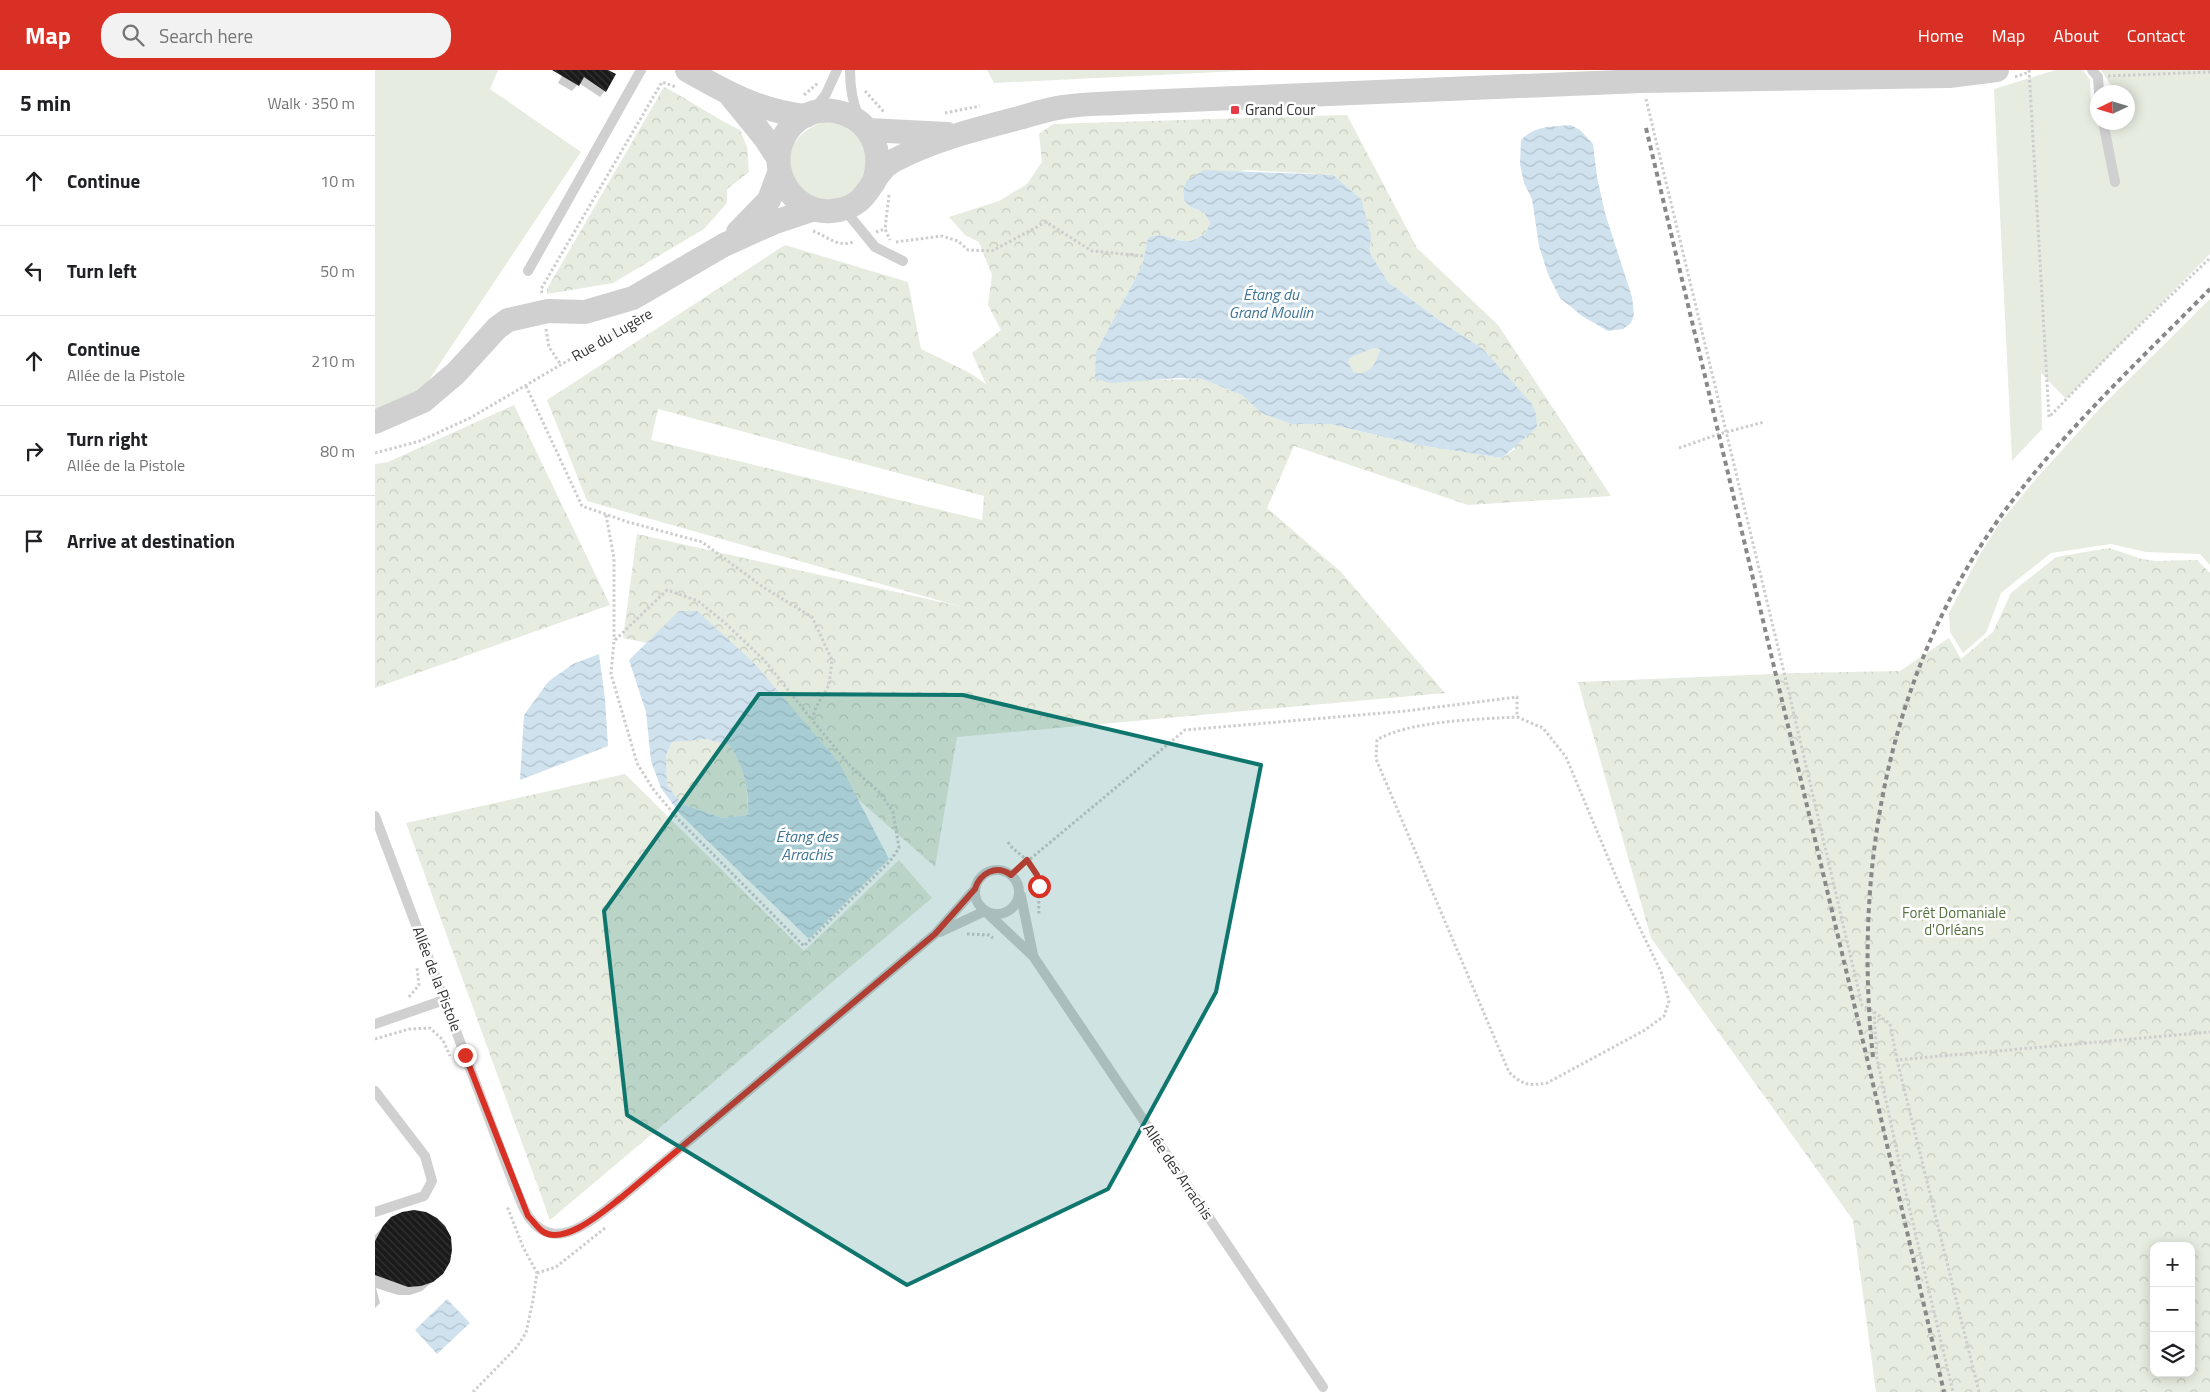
<!DOCTYPE html>
<html lang="en">
<head>
<meta charset="utf-8">
<style>
	body { margin:0; font-family:"Titillium Web",sans-serif; background:#f2f2f2; color:#202124 }
	.controls { position:absolute; right:15px; bottom:15px; display:grid; overflow:hidden; border-radius:10px; box-shadow:0 2px 12px #0003 }
	.controls button { width:45px; height:45px; display:grid; place-items:center; padding:0; border:0; border-bottom:1px solid #e0e0e0; background:#fff; color:#202124; font:25px sans-serif }
	.compass { position:absolute; left:1715px; top:15px; width:45px; height:45px; border-radius:50%; background:#fff; box-shadow:0 2px 12px #0003; rotate:266deg }
	.stop { position:absolute; width:15px; height:15px; margin:-11px; border:4px solid #d93025; border-radius:50%; background:#fff }
	.stop.end { background:#d93025; border-color:#fff; box-shadow:0 1px 5px #0008 }
	.list { margin:0; padding:0; list-style:none }
	h2 { display:flex; justify-content:space-between; align-items:center; height:65px; margin:0; padding:0 20px; font-size:21px }
	h2 small { font-size:16px; font-weight:400; color:#757577 }
	.list li { display:grid; grid-template-columns:32px 1fr auto; gap:15px; align-items:center; box-sizing:border-box; height:90px; padding:0 20px; border-top:1px solid #e0e0e0 }
	.list b { display:block; font-size:19px; white-space:nowrap }
	.list p { margin:0; font-size:16px; white-space:nowrap; color:#757577 }
	.list em { font-size:16px; font-style:normal; color:#757577 }
	.icon { flex:none; width:28px; height:28px; fill:none; stroke:currentColor; stroke-width:2; stroke-linecap:round; stroke-linejoin:round }
	.map { position:relative; flex:none; width:1835px; height:1322px; overflow:hidden }
	header { display:flex; align-items:center; gap:30px; box-sizing:border-box; height:70px; padding:0 25px; background:#d93025; color:#fff }
	header strong { font-size:24px }
	nav { display:flex; gap:28px; margin-inline-start:auto; font-size:18px }
	.search { width:350px; height:45px; background:#f2f2f2; display:flex; align-items:center; gap:12px; box-sizing:border-box; padding:0 18px; border-radius:20px; color:#757577; font-size:19px }
	main { display:flex }
	aside { flex:1; background:#fff }
	.map>svg:first-child { display:block }
</style>
</head>
<body>
<header>
<strong>Map</strong>
<div class="search"><svg class="icon" aria-label="search" viewBox="0 0 24 24"><circle cx="10" cy="10" r="6"/><path d="M15 15l6 6"/></svg>Search here</div>
<nav><a>Home</a><a>Map</a><a>About</a><a>Contact</a></nav>
</header>
<main>
<aside>
<h2>5 min<small>Walk · 350 m</small></h2>
<ul class="list">
<li><svg class="icon" aria-label="ahead" viewBox="0 0 24 24"><path d="M12 20V5M6 11l6-6 6 6"/></svg><div><b>Continue</b></div><em>10 m</em></li>
<li><svg class="icon" aria-label="left" viewBox="0 0 24 24"><path d="M17 20v-9H6M10 6l-5 5 5 5"/></svg><div><b>Turn left</b></div><em>50 m</em></li>
<li><svg class="icon" aria-label="ahead" viewBox="0 0 24 24"><path d="M12 20V5M6 11l6-6 6 6"/></svg><div><b>Continue</b><p>Allée de la Pistole</p></div><em>210 m</em></li>
<li><svg class="icon" aria-label="right" viewBox="0 0 24 24"><path d="M7 20v-9h11M14 6l5 5-5 5"/></svg><div><b>Turn right</b><p>Allée de la Pistole</p></div><em>80 m</em></li>
<li><svg class="icon" aria-label="arrive" viewBox="0 0 24 24"><path d="M6 21V4h12l-3 4 3 4H6"/></svg><div><b>Arrive at destination</b></div></li>
</ul>
</aside>
<div class="map">
<svg width="1835" height="1322" viewBox="0 0 1835 1322">
	<defs>
		<pattern id="forest-crowns" width="20" height="18" patternUnits="userSpaceOnUse" patternTransform="scale(1.25)"><rect width="20" height="18" fill="#e6ecdf"/><path d="M2 6a3 3 0 1 1 6 0M12 15a3 3 0 1 1 6 0" fill="none" stroke="#c6cbc0"/></pattern>
		<pattern id="water-waves" width="16" height="10" patternUnits="userSpaceOnUse" patternTransform="scale(1.25)"><rect width="16" height="10" fill="#cfe2ee"/><path d="M0 5q4-4 8 0t8 0" fill="none" stroke="#b2c2cd"/></pattern>
		<pattern id="building-back-hatch" width="6" height="6" patternUnits="userSpaceOnUse" patternTransform="scale(1.25)"><rect width="6" height="6" fill="#1a1a1a"/><path d="M-1 5l2 2M0 0l6 6M5-1l2 2" fill="none" stroke="#333"/></pattern>
	</defs>
	<rect width="100%" height="100%" fill="#fff"/>
	<path fill="#e6ecdf" d="M0 0H123L115 19 206 82 46 322 0 339Z
		M612 0H884L619 13Z
		M1681 0H1708L1715 10 1716 36H1722V52H1752V22H1735V14L1726 0H1835V184L1691 329 1666 303 1667 359 1637 391 1619 19Z
		M449 52C474 53 490 66 491 91 491 95 492 100 491 103 491 106 487 110 485 112 471 132 449 136 429 122 424 119 421 111 419 106 405 81 426 59 449 52Z
		M1835 229V495L1825 484 1771 482 1736 474 1676 483 1626 523 1611 563 1588 583 1575 562 1574 543 1604 486 1624 454 1660 410 1727 336Z
		M999 278 1005 279C1000 296 999 304 979 304L973 292 976 287Z"/>
	<path fill="url(#forest-crowns)" fill-rule="evenodd" d="M289 17C315 30 338 47 365 60L372 77 374 102 352 119V133L329 159 238 213 172 224V219Z
		M972 45 1042 178 1123 255 1236 426 1093 435 919 376 892 438 966 502 1070 623 582 667 560 797 316 582 248 568 262 464 584 536 212 431 172 330 410 175 533 212 546 279 595 303 611 314 597 283 626 260 613 235 617 205 604 172 590 165 574 147 624 131 652 114 667 92 664 64 678 54ZM873 100 958 105 996 166 995 183 1013 212 1071 255 1107 278 1140 379 1127 388 1043 375 955 354H916L886 343 867 325 827 309 771 310 721 282 767 196 773 168C789 160 799 173 815 171 820 170 826 166 830 164L835 153 829 142 815 137 809 130 808 120 811 111ZM283 339 609 426 607 450 276 370Z
		M139 335 235 535 0 618V394L13 392Z
		M1734 478 1767 489 1781 491 1822 490 1835 503V1322H1501L1478 1150 1276 868 1203 612 1423 603 1525 601 1574 568 1586 589 1618 562 1636 523 1681 487ZM1779 1176H1816V1303H1779Z
		M331 669 355 675C371 703 372 714 373 745L347 748 307 734 292 715 291 685 297 672Z
		M250 704 429 881 524 790 557 828 175 1150 31 753Z"/>
	<path fill="url(#water-waves)" fill-rule="evenodd" d="M1196 55 1205 60 1218 74 1222 107 1230 143 1257 227 1259 244 1256 253 1248 259 1233 261 1207 246 1185 228 1173 204 1164 176 1157 129 1149 113 1145 94 1146 70C1161 55 1176 57 1196 55Z
		M829 100 958 105 986 129 996 166 995 183 1013 212 1071 255 1107 278 1157 334 1161 344 1162 357 1127 388 1043 375 955 354H916L886 343 867 325 827 309 803 308 737 313 720 309 721 282 767 196 773 168C789 160 799 173 815 171 820 170 826 166 830 164L835 153 829 142 815 137 809 130 808 120 811 111ZM999 278 1005 279C1000 295 997 304 979 303L973 292 976 287Z
		M304 541H322L379 593 464 693 514 789 434 869 305 744 286 718 276 691 271 642 254 590ZM331 669 355 675C369 699 374 717 373 745L347 748 307 734 292 715 291 685 297 672Z
		M224 584 230 629 233 676 145 710 149 645 173 612 198 594Z
		M72 1229 95 1253 62 1284 40 1260Z"/>
	<path fill="#0003" d="M181 0H225L230 21 225 27 204 13 197 21 183 13 188 4Z
		M17 1148 67 1203 47 1221 35 1225H23L1 1218 5 1233 0 1238V1165Z"/>
	<path fill="url(#building-back-hatch)" d="M177 0H233L241 4 231 22 209 7 204 16Z
		M39 1140 51 1142 62 1148 70 1156 76 1167 77 1180 75 1192 68 1204 58 1212 46 1216 33 1217 0 1205V1171L8 1156 16 1147 27 1142Z"/>
	<g fill="none" stroke-linecap="round" stroke-linejoin="round">
		<path stroke="#cdcdcd" stroke-width="3" stroke-dasharray="2.5 2.5" stroke-linecap="butt" d="M1654 0 1674 347 1741 278 1835 188
			M1733 6 1835 2
			M1640 7 1654 2
			M490 21 509 42
			M429 25 443 13
			M1271 29 1414 623 1487 935 1499 942 1502 989 1532 1128 1578 1322
			M570 43 605 36
			M514 125 510 159 515 170
			M438 161C452 166 464 179 480 171
			M501 162 510 159
			M521 172 567 166 583 171 593 180 617 181 671 152 717 181 769 186
			M167 223 166 219 287 12 301 17
			M171 259 174 277 186 295
			M151 316 207 436 253 452 327 472 388 517 437 547 457 590 454 615 441 637 437 650 477 698 505 723 518 742 524 778 515 791 429 876 304 750 278 719 262 693 236 604 239 571 292 520 323 531 349 552 390 591 437 650
			M1304 378 1344 364 1389 352
			M0 383 45 371 95 348 269 246
			M231 445 239 488V570
			M1142 647 1168 658 1191 687 1247 821 1286 902 1294 931 1289 946 1270 960 1172 1013C1154 1016 1147 1015 1134 1002L1001 689 1002 670C1032 651 1105 649 1142 647Z
			M633 772C638 781 647 784 653 792 667 809 663 825 664 845
			M636 805 810 660 1031 641 1142 627V647
			M592 864 614 865 618 868
			M34 927 44 915 42 898
			M1499 942 1515 954 1522 990
			M0 969 34 959 55 958 68 970 75 986
			M162 1203 181 1197 230 1158
			M98 1322 141 1278 151 1263 158 1230 162 1203 148 1177 132 1136
			M1604 1322 1522 990 1835 962"/>
		<path stroke="#d0d0d0" stroke-width="10" d="M475 0C475 16 477 32 484 47
			M1717 0 1723 7 1724 22
			M439 40 451 24 462 0
			M1728 52 1740 112
			M469 139 500 177 528 191
			M153 201 266 0
			M0 746 139 1115C144 1125 147 1137 153 1146 181 1187 220 1147 247 1127L560 864 600 819
			M600 822a22 22 0 1 1 44 0a22 22 0 1 1-44 0Z
			M646 826 658 885
			M565 862 610 841 658 886 948 1317
			M0 954 69 930
			M0 1021 50 1086 57 1111 49 1126 0 1142"/>
		<path stroke="#d0d0d0" stroke-width="24" d="M312 0C350 22 387 42 431 46
			M355 25 390 68 403 88
			M493 60 572 64
			M499 112C521 40 427 14 406 74 395 106 421 144 456 141 498 138 493 105 518 91 557 70 602 59 644 48 658 44 673 39 688 37 705 34 723 34 741 33L1266 11 1574 6 1622 0
			M363 162 394 130 404 103
			M0 352 48 331 81 303 122 258 133 250 173 241 210 242 258 228 349 175 400 152 439 139"/>
		<path stroke="#888" stroke-width="4" stroke-dasharray="5 4" stroke-linecap="butt" d="M1271 58 1495 1001 1569 1322
			M1498 987C1478 802 1512 608 1621 453 1681 368 1762 293 1835 219"/>
	</g>
	<g fill="none" stroke-linecap="round" stroke-linejoin="round">
		<path stroke="#d93025" stroke-width="6" d="M90 985 153 1146C158 1151 162 1157 167 1161 189 1177 230 1140 247 1127L560 864 600 819C605 803 621 794 636 805L652 790 662 805 664 816"/>
	</g>
	<path fill="#0f766e" fill-opacity="0.2" stroke="#0f766e" stroke-width="4" stroke-linejoin="round" d="M384 624 588 625 886 695 841 922 733 1119 532 1215 252 1045 229 841Z"/>
	<rect fill="#e63946" stroke="#fff" stroke-width="2" x="855" y="35" width="10" height="10" rx="2.5"/>
	<g text-anchor="middle" stroke-width="5" stroke-linejoin="round" paint-order="stroke">
		<g font-size="15" fill="#333" stroke="#fff" text-anchor="start">
			<text x="870" y="45">Grand Cour</text>
		</g>
		<g font-size="15" fill="#333" stroke="#fff">
			<text transform="translate(237 265) rotate(-30)" y="5">Rue du Lugère</text>
			<text transform="translate(62 909) rotate(69)" y="5">Allée de la Pistole</text>
			<text transform="translate(803 1102) rotate(56)" y="5">Allée des Arrachis</text>
		</g>
		<g font-size="15" fill="#56703f" stroke="#fff">
			<text x="1579" y="848">Forêt Domaniale<tspan x="1579" dy="17">d'Orléans</tspan></text>
		</g>
		<g font-size="16" font-style="italic" fill="#3f7597" stroke="#fff">
			<text x="896" y="230">Étang du<tspan x="896" dy="18">Grand Moulin</tspan></text>
			<text x="432" y="772">Étang des<tspan x="432" dy="18">Arrachis</tspan></text>
		</g>
	</g>
</svg>
<div class="controls">
<button>+</button>
<button>−</button>
<button><svg class="icon" aria-label="layers" viewBox="0 0 24 24"><path d="M12 4l9 5-9 5-9-5zM3 14l9 5 9-5"/></svg></button>
</div>
<svg class="compass" viewBox="-18 -18 36 36"><path d="M0-13l5 13h-10z" fill="#e53935"/><path d="M0 13l5-13h-10z" fill="#757577"/></svg>
<div class="stop" style="left:664px;top:816px"></div>
<div class="stop end" style="left:90px;top:985px"></div>
</div>
</main>
</body>
</html>
